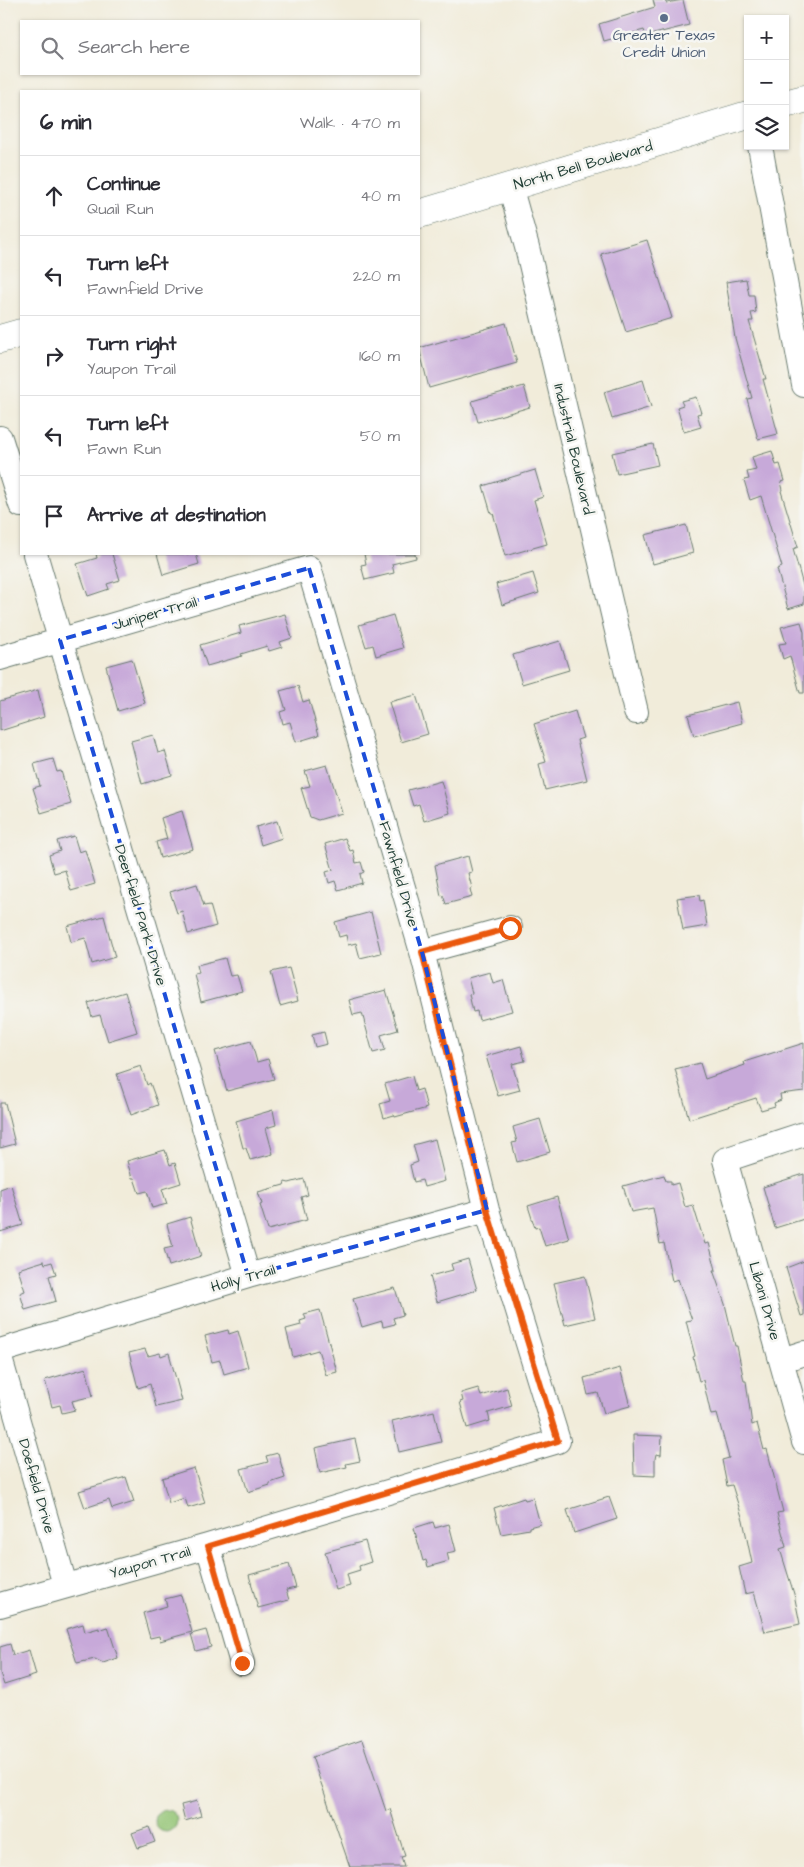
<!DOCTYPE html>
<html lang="en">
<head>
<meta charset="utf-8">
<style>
	body { margin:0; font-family:"Architects Daughter",sans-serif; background:#f7f7f7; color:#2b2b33 }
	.controls { position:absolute; right:15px; top:15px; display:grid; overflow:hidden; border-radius:0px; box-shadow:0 1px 4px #0004 }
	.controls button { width:45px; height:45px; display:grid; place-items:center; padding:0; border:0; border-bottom:1px solid #e1e1e2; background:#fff; color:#2b2b33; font:25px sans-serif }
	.stop { position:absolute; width:15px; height:15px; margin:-11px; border:4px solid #ea580c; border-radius:50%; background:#fff }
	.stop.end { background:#ea580c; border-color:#fff; box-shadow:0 1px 5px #0008 }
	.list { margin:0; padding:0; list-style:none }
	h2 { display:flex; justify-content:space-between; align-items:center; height:65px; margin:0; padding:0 20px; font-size:21px }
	h2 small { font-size:16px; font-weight:400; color:#7c7c81 }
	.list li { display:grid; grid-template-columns:32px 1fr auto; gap:15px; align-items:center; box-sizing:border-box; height:80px; padding:0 20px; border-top:1px solid #e1e1e2 }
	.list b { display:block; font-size:19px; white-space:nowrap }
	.list p { margin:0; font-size:16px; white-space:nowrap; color:#7c7c81 }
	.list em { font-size:16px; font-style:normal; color:#7c7c81 }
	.icon { flex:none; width:28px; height:28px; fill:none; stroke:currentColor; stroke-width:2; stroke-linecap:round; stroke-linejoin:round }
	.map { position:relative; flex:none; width:804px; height:1867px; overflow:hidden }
	.search { position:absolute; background:#fff; box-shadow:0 1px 4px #0004; left:20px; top:20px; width:400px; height:55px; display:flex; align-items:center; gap:12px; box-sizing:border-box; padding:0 18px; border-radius:0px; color:#7c7c81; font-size:19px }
	.panel { position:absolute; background:#fff; box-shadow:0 1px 4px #0004; left:20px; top:90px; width:400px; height:465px; border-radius:0px }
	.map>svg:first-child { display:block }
</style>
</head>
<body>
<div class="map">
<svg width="804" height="1867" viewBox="0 0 804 1867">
	<rect width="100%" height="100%" fill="#f6f6f2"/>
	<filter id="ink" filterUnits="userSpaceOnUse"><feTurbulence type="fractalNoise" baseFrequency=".02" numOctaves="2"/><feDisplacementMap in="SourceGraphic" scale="10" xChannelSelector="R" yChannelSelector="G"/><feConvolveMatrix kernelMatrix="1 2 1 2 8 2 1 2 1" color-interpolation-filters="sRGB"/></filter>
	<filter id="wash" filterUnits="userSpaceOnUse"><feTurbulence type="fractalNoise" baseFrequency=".0096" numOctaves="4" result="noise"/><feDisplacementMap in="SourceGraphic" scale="20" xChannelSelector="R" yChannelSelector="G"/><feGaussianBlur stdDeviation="1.12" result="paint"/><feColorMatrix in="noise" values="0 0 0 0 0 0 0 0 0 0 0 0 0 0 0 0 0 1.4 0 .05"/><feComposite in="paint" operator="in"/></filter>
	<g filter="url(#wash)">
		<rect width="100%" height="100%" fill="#f1ecda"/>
		<path fill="#94c576" stroke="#5a8155" d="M155 1821a11 11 0 1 1 22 0a11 11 0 1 1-22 0Z"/>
		<g id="blocks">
			<path fill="#c7a9d9" d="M653 0H665L666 3 683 0 689 25 646 36 644 30 604 41 599 24 655 7Z
				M647 240 672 318 626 332 601 254Z
				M746 279 749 295H754L756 312 751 313 753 321H749L766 379H763L778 434 758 439 747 399 752 398 735 338 726 282Z
				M506 323 517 363 429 388 419 348Z
				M643 380 651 407 612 419 604 392Z
				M524 386 530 407 478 422 472 401Z
				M696 397 701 413 697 414 701 427 684 432 677 407 683 405 681 401Z
				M653 444 658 465 617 474 612 453Z
				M772 451 776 465 780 464 785 481 781 482 783 490 781 491 798 547 793 549 804 589V604L788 609 777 569 782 567 761 496 750 500 744 480 749 479 747 472 756 470 752 457Z
				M535 470 543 497 534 500 547 544 505 556 493 513H491L483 486Z
				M686 525 693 553 653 564 645 535Z
				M96 554H112L120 580 107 584 109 589 88 596 77 564 97 558Z
				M157 554H196L199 564 163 575Z
				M364 554H415L416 558 392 564 394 573 365 580 361 565 366 564Z
				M533 573 539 593 502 605 496 584Z
				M285 614 292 638 280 642 282 647 269 651 267 646 241 654 242 656 207 666 200 645 241 633 239 626Z
				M393 615 403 648 376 656 373 645 366 647 359 625Z
				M801 622 804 632V693H800L790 656 783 659 779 644 786 643 781 627Z
				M560 641 569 670 522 684 513 655Z
				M132 659 145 703 118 711 106 666Z
				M298 686 303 702 309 700 319 735 296 742 290 722 283 724 280 712 286 710 280 691Z
				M38 690 44 717 0 731V701Z
				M416 695 428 734 401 742 389 702Z
				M737 702 742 723 694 736 688 715Z
				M575 711 583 738 577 740 587 780 545 790 539 764 546 762 534 724Z
				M153 735 158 753 165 751 172 775 142 784 131 741Z
				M53 759 57 772 61 771 71 804 41 813 33 788 40 786 34 764Z
				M327 765 342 813 318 820 310 817 301 788 310 786 305 771Z
				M441 781 450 813 424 821 419 804 413 806 408 790Z
				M182 811 193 849 160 858 156 842 167 839 161 818Z
				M277 821 282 838 261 845 256 827Z
				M74 836 79 852 85 850 95 884 71 891 65 870 54 873 49 855 60 851 57 841Z
				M345 838 350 851 353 850 356 863 361 862 364 872 360 874 362 883 338 890 335 881 329 883 326 872 333 870 325 844Z
				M468 856 472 872 468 873 472 888 470 889 472 897 446 904 443 895 441 896 435 865Z
				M197 884 204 906 210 905 216 926 188 934 182 911 177 913 170 892Z
				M699 895 700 901 703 900 707 926 683 930 677 898Z
				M371 912 381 953 360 958 356 943 348 945 346 935 339 937 335 922Z
				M104 916 115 957 92 964 85 938 71 942 67 926Z
				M225 958 230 976 237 975 242 991 201 1002 194 974 199 973 197 965Z
				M289 968 298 1001 280 1006 271 972Z
				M490 972 493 983 503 980 512 1011 479 1020 477 1011 473 1012 469 994 472 993 468 978Z
				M386 990 398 1030 381 1035 385 1050 373 1053 362 1013 353 1015 349 1000Z
				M125 992 137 1032 108 1041 100 1015 92 1017 88 1003Z
				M324 1032 327 1044 315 1047 312 1035Z
				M251 1041 257 1062 268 1059 274 1079 227 1091 215 1051Z
				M804 1043V1091L780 1094 781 1100 774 1103 775 1106 761 1110 756 1098 689 1119 675 1069 700 1063 705 1079 745 1065 744 1062Z
				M521 1046 525 1061 512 1064 520 1090 498 1096 486 1056Z
				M141 1066 147 1085 150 1083 158 1105 131 1115 117 1074Z
				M412 1076 416 1091 422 1089 427 1108 395 1117 394 1115 384 1118 380 1104 390 1101 385 1084Z
				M0 1103H5L15 1144 0 1148Z
				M273 1110 276 1125 266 1128 273 1154 250 1160 246 1148H243L236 1121Z
				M540 1119 550 1152 517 1162 512 1143 517 1142 513 1127Z
				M435 1139 445 1181 424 1187 422 1180 414 1182 410 1165 418 1162 413 1145Z
				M165 1150 170 1165 175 1163 181 1183 162 1189 167 1204 152 1208 147 1191 139 1193 134 1178H132L127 1161Z
				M804 1174V1219L775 1228 763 1187Z
				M664 1175 666 1181H671V1185L678 1183 685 1207 693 1205 705 1244 709 1243 716 1270H713L725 1304 735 1346H737L744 1381H746L752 1425 757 1423 764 1450 767 1449 783 1512 777 1513 786 1547 780 1549 794 1594 800 1624 765 1632 754 1592 745 1594 739 1567 752 1563 743 1520 732 1485 727 1486 722 1460 729 1458 717 1414 711 1415 703 1380 699 1381 693 1357 695 1356 686 1321 692 1320 678 1279 672 1281 664 1243 660 1244 653 1208 631 1212 623 1186Z
				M304 1179 308 1195 301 1197 307 1220 268 1230 260 1205 262 1204 258 1192 284 1185 285 1182 289 1183Z
				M11 1185 23 1225 0 1232V1189Z
				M557 1197 569 1239 545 1246 539 1227 535 1228 528 1206Z
				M190 1217 201 1256 169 1266 164 1249 173 1247 167 1224Z
				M468 1259 477 1290 437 1302 430 1276 453 1270 451 1264Z
				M44 1261 45 1264 52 1262 56 1274 49 1276 56 1301 25 1310 20 1293 25 1291 18 1269Z
				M804 1261V1315L801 1316 786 1268Z
				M585 1276 595 1318 565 1325 554 1283Z
				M395 1288 403 1315 393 1318 395 1324 383 1327 382 1321 362 1327 353 1299Z
				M320 1310 337 1372 326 1375 318 1350 293 1357 286 1329 301 1325 300 1321 306 1319 304 1314Z
				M228 1330 229 1334 238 1331 248 1367 224 1374 220 1360 212 1362 205 1336Z
				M145 1349 148 1356 160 1353 161 1356 169 1353 182 1401 156 1407 150 1384 138 1388 129 1353Z
				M86 1368 93 1396 72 1401 75 1410 62 1413 60 1405 52 1407 45 1380Z
				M620 1368 630 1406 604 1413 598 1393 588 1395 584 1378Z
				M478 1388 481 1396 507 1388 512 1406 488 1413 490 1421 467 1428 460 1402 463 1401 461 1393Z
				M434 1411 441 1442 399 1452 392 1421Z
				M633 1435 662 1436 661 1455 656 1454 655 1459V1476L634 1475Z
				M355 1439 360 1461 346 1464 347 1467 320 1473 315 1448Z
				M278 1453 285 1478 270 1483V1485L248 1492 241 1469 268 1462 266 1456Z
				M194 1468 205 1503 188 1508 185 1498 169 1503 162 1478Z
				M126 1477 134 1502 112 1509 109 1500 85 1508 79 1491Z
				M609 1497 617 1519 574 1533 567 1510Z
				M524 1498 525 1500 533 1498 540 1524 529 1527V1529L501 1534 494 1508Z
				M433 1522 435 1528 449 1524 456 1551 447 1553 449 1561 428 1567 426 1560 423 1561 414 1528Z
				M365 1541 371 1562 359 1566 360 1570 347 1574 350 1586 336 1590 325 1552Z
				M289 1564 296 1588 286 1590 289 1600 258 1608 249 1575Z
				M181 1595 192 1632 160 1641 159 1636 150 1638 143 1613 167 1606 165 1599Z
				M83 1624 85 1632 99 1628V1630L108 1627 118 1658 103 1663 95 1659 77 1663 66 1629Z
				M206 1630 211 1647 196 1651 191 1634Z
				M10 1644 13 1655 29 1650 36 1675 4 1685 0 1673V1647Z
				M362 1740 386 1811 390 1809 405 1856 401 1857 404 1867H350L312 1757Z
				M197 1801 201 1816 185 1821 181 1805Z
				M149 1827 155 1842 138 1848 132 1833Z"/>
		</g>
	</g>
	<g filter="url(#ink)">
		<use href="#blocks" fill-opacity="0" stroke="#687a6e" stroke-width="1"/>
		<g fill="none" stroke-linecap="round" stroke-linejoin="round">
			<g stroke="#687a6e" stroke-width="26">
				<path id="minor" d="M760 146 804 385
					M510 186 527 247 636 712
					M0 438 21 505
					M35 554 248 1276
					M0 658 309 568 422 952 487 1210 558 1441 208 1546 0 1605
					M422 952 510 928
					M804 1134 725 1160 804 1442
					M0 1351 248 1276 487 1210
					M0 1358 65 1585
					M782 1360 804 1353
					M208 1546 242 1663"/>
			</g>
			<g stroke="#687a6e" stroke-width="29">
				<path id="major" d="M785 104 804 99
					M419 214 748 115
					M0 339 21 333"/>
			</g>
			<use href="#minor" stroke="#fff" stroke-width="24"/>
			<use href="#major" stroke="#fff" stroke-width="28"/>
		</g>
	</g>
	<g fill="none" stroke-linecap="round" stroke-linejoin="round" filter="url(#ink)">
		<path stroke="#ea580c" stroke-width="6" d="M242 1663 208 1546 558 1441 487 1210 422 952 510 928"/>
	</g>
	<path fill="none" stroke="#1d4ed8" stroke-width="4" stroke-dasharray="10 6" stroke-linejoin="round" d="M309 568 422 952 487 1210 248 1276 60 640Z"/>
	<circle fill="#5c6f8a" stroke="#f6f6f2" stroke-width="2" cx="664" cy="18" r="5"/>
	<g text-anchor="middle" stroke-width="5" stroke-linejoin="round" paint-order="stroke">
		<g font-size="15" fill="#4e5e75" stroke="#f6f6f2">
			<text x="664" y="40">Greater Texas<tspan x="664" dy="17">Credit Union</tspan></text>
		</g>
		<g font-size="15" fill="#1f3d34" stroke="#f6f6f2">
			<text transform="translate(583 165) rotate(-16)" y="5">North Bell Boulevard</text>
			<text transform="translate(574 449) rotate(77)" y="5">Industrial Boulevard</text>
			<text transform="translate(155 613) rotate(-16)" y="5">Juniper Trail</text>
			<text transform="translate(399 874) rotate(74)" y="5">Fawnfield Drive</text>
			<text transform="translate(141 915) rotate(73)" y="5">Deerfield Park Drive</text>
			<text transform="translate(243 1278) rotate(-16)" y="5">Holly Trail</text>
			<text transform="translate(765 1301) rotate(74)" y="5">Libani Drive</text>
			<text transform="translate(37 1486) rotate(74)" y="5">Doefield Drive</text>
			<text transform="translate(150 1562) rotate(-16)" y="5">Yaupon Trail</text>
		</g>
	</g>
</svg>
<div class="controls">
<button>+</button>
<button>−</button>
<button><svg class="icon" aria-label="layers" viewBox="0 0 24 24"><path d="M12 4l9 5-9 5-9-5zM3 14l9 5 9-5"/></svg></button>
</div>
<div class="stop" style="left:510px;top:928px"></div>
<div class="stop end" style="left:242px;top:1663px"></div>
<div class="search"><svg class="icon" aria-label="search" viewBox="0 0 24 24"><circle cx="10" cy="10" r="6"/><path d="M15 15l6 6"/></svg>Search here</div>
<section class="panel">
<h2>6 min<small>Walk · 470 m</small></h2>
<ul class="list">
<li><svg class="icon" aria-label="ahead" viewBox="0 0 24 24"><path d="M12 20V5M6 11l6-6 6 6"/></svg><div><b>Continue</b><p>Quail Run</p></div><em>40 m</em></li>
<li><svg class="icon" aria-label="left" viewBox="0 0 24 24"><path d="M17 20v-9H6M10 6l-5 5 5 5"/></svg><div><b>Turn left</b><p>Fawnfield Drive</p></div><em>220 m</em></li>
<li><svg class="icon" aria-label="right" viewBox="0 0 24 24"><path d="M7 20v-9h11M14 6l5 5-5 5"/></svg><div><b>Turn right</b><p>Yaupon Trail</p></div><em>160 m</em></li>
<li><svg class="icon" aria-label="left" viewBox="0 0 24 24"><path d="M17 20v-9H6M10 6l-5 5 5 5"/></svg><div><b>Turn left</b><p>Fawn Run</p></div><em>50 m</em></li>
<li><svg class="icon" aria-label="arrive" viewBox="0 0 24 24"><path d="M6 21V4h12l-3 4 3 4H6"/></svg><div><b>Arrive at destination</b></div></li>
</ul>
</section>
</div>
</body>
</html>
